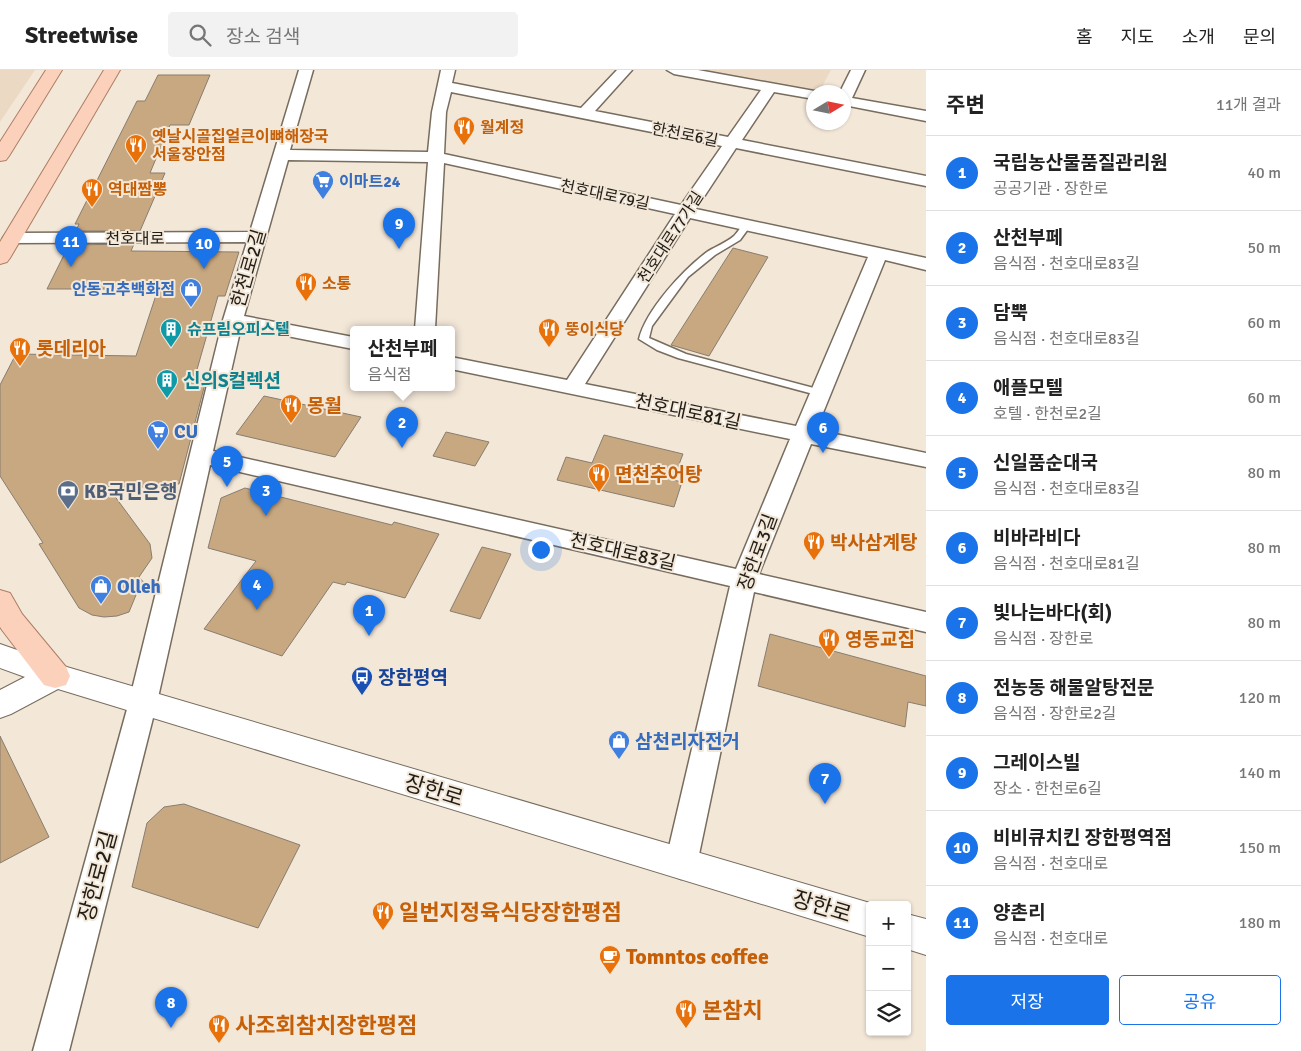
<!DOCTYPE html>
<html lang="ko">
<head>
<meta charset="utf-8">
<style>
	body { margin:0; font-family:Signika,"Noto Sans KR",sans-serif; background:#f2f2f2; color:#222 }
	.controls { position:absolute; right:15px; bottom:15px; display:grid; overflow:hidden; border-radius:5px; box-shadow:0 1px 4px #0004 }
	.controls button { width:45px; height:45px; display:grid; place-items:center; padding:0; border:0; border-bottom:1px solid #e0e0e0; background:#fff; color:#222; font:25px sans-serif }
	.compass { position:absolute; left:806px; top:15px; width:45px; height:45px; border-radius:50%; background:#fff; box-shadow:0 1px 4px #0004; rotate:80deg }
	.you { position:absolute; left:540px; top:479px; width:18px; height:18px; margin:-12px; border:4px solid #fff; border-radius:50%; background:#1a73e8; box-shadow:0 0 0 8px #1a73e833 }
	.badge { display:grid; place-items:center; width:32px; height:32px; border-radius:50%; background:#1a73e8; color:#fff; font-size:16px; font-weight:700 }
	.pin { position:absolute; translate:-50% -41px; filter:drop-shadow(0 1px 2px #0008) }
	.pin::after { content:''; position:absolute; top:26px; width:18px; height:15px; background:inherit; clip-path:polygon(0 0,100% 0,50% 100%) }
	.popup { position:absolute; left:350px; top:256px; width:105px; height:65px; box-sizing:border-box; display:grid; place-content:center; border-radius:5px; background:#fff; filter:drop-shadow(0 1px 4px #0005); font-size:16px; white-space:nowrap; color:#767676 }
	.popup b { font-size:19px; color:#222 }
	.popup::after { content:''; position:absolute; left:50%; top:100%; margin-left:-10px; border:10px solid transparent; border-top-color:#fff }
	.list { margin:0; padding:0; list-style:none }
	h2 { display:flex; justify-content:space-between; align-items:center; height:65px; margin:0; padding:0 20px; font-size:21px }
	h2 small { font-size:16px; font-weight:400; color:#767676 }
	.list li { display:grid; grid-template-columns:32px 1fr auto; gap:15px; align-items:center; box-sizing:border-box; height:75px; padding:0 20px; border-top:1px solid #e0e0e0 }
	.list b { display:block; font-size:19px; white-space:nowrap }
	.list p { margin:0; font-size:16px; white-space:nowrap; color:#767676 }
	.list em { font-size:16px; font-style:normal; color:#767676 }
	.actions { display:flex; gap:10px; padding:15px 20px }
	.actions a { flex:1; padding:11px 0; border:1px solid #1a73e8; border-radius:5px; text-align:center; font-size:18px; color:#1a73e8 }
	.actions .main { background:#1a73e8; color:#fff }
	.icon { flex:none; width:28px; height:28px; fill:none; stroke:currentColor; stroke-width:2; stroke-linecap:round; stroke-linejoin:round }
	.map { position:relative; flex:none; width:926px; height:981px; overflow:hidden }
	header { display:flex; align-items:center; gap:30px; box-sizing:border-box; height:70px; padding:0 25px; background:#fff; border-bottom:1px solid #e0e0e0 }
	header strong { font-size:24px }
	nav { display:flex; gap:28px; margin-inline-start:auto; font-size:18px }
	.search { width:350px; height:45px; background:#f2f2f2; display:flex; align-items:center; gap:12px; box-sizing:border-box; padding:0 18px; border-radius:5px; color:#767676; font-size:19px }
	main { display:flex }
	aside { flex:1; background:#fff }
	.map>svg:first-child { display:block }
</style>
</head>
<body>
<header>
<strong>Streetwise</strong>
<div class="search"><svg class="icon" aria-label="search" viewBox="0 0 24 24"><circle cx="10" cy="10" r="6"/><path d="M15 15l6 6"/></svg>장소 검색</div>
<nav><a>홈</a><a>지도</a><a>소개</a><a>문의</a></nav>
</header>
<main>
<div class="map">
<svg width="926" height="981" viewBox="0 0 926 981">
	<rect width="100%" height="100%" fill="#f3e7d8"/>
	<path fill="#ebd9c4" d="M0 0H35L0 52Z
		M701 0H831L819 22Z"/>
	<path fill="#c8a881" stroke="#887d6f" d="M158 5H210L189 55H170L150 103H165L140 161H76L79 154H75L137 31H145Z
		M134 174 131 181 239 182 225 226H218L194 310H206L179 414H174V417H108L150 474 152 488 139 507 146 515 133 522 136 525 129 542 117 546 104 547 92 545 79 538 39 474 43 473 0 406V315L16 284 136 286 158 219H47L69 175Z
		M733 178 768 187 709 286 671 275Z
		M264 326 361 347 335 387 236 364Z
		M446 362 489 372 475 396 433 386Z
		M604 365 683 384 673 410 682 412 674 437 557 410 566 387 592 393Z
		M245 418 392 455 394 452 439 464 405 528 347 512 345 515 333 512 282 586 204 559 256 491 208 478 221 428Z
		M482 477 511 484 480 549 450 541Z
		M770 564 926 606V636L908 632 905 657 758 616Z
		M0 666 49 767 0 793Z
		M184 734 300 775 258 858 132 817 147 753 164 737Z"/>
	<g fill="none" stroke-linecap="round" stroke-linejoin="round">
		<g stroke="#776c5e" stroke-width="3">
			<path id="lane" d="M747 152 751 155 740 170 715 185 688 207 652 256 649 268 686 284 825 321 826 323 825 325H817L678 288 657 280 639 269C646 240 683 200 707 182 716 176 726 173 734 166 739 161 741 155 747 152Z"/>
		</g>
		<g stroke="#776c5e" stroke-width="3">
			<path id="street" d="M299 0H313L290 80 428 82 432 42 441 0H455L452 13 581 38 617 0H632L595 41 728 67 761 20 674 4 667 0H698L820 22H814V29L774 22 742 70 926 106V116L736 78 696 139 926 188V200L885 190 816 360 926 383V397L811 374 759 504 926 542V562L754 522 697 794 692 804 681 809 670 804 665 794 730 516 210 395 157 632 69 981H33L129 632 223 250 247 172 12 173 6 172 3 168 6 164 12 163 250 162ZM451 22 722 76 681 135 444 84 446 42ZM288 90 428 92 415 259H435L444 93 675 144 567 310 451 287V299L790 369 736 499 213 381 241 257 353 279V267L244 246ZM690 148 868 187 796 356 585 314Z
				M851 0H865L852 28 926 41V51L844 35V22H840Z"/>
		</g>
		<g stroke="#776c5e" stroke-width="2">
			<path id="secondary" d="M0 574 60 595 870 833 875 835H870V867L58 619 11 644 0 648V620L25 607 0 598Z
				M907 844 926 849V885L907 879Z"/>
		</g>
		<g stroke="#ad7e65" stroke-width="2">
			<path id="primary" d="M46 0H62L9 86 6 90 0 91V72Z
				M104 0H120L10 188 7 192 0 194V172Z
				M0 520 10 523 22 544 66 597 70 606 66 615 55 618 44 615 2 560 0 557Z"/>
		</g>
		<use href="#lane" fill="#fff" fill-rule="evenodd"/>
		<use href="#street" fill="#fff" fill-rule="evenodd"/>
		<use href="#secondary" fill="#fff" fill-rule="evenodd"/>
		<use href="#primary" fill="#fbd1bc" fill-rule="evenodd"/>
	</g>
	<defs>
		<g id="restaurant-pin" transform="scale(1.125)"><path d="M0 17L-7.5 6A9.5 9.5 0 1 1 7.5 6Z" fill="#e8710a" stroke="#f3e7d8"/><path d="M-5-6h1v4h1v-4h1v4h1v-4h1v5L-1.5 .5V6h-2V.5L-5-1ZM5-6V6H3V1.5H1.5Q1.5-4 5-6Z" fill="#fff"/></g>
		<g id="supermarket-pin" transform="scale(1.125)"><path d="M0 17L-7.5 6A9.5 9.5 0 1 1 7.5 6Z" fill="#3f7fe0" stroke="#f3e7d8"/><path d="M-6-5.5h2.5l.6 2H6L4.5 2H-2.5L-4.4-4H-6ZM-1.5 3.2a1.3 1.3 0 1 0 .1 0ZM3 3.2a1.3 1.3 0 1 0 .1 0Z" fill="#fff"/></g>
		<g id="shop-pin" transform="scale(1.125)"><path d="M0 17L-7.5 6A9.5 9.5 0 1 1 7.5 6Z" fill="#3f7fe0" stroke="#f3e7d8"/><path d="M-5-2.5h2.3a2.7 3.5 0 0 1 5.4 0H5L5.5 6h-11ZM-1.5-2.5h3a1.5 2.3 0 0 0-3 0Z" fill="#fff"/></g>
		<g id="building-pin" transform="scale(1.125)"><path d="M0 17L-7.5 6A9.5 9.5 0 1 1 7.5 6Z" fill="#0f9aa8" stroke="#f3e7d8"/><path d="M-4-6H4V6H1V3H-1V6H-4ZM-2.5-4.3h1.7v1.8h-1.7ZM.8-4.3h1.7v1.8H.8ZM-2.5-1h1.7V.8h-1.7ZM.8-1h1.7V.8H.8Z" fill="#fff"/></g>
		<g id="bank-pin" transform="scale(1.125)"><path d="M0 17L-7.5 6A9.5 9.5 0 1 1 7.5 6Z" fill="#5c6f8a" stroke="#f3e7d8"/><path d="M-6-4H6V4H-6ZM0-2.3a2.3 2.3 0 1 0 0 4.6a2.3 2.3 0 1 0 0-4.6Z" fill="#fff"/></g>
		<g id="bus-pin" transform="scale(1.125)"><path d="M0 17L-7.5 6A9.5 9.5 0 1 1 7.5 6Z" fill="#1a4fb4" stroke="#f3e7d8"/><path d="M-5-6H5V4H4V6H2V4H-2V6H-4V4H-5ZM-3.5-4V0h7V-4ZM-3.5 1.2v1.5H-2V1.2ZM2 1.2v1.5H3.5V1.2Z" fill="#fff"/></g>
		<g id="cafe-pin" transform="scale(1.125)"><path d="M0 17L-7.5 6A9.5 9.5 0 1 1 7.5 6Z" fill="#e8710a" stroke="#f3e7d8"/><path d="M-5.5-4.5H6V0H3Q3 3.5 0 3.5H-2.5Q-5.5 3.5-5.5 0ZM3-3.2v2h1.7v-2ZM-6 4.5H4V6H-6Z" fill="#fff"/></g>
	</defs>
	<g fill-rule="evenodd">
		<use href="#restaurant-pin" x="464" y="57"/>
		<use href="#restaurant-pin" x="136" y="75"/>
		<use href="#supermarket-pin" x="323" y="111"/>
		<use href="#restaurant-pin" x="92" y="119"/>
		<use href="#restaurant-pin" x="306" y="213"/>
		<use href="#shop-pin" x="191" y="219"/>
		<use href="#building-pin" x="171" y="259"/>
		<use href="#restaurant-pin" x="549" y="259"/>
		<use href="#restaurant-pin" x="20" y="278"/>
		<use href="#building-pin" x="167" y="310"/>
		<use href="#restaurant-pin" x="291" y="335"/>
		<use href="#supermarket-pin" x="158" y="361"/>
		<use href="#restaurant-pin" x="599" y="404"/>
		<use href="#bank-pin" x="68" y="421"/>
		<use href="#restaurant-pin" x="814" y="472"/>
		<use href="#shop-pin" x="101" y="516"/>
		<use href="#restaurant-pin" x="829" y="569"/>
		<use href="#bus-pin" x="362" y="607"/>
		<use href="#shop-pin" x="619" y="671"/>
		<use href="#restaurant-pin" x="383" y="842"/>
		<use href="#cafe-pin" x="610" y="886"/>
		<use href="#restaurant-pin" x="686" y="940"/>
		<use href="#restaurant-pin" x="219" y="955"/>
	</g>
	<g text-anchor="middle" stroke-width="4" stroke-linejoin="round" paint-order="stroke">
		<g font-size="16" font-weight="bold" fill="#c56008" stroke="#f3e7d8" text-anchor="start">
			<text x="480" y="63">월계정</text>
			<text x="152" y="72">옛날시골집얼큰이뼈해장국<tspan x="152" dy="18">서울장안점</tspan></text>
			<text x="108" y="125">역대짬뽕</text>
			<text x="322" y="219">소통</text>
			<text x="565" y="265">뚱이식당</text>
		</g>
		<g font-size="16" fill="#211d17" stroke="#f3e7d8">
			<text transform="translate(685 64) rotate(11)" y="6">한천로6길</text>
			<text transform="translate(605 124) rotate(12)" y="6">천호대로79길</text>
			<text transform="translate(670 167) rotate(-57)" y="6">천호대로77가길</text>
			<text x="135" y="174">천호대로</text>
		</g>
		<g font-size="16" font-weight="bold" fill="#366cbe" stroke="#f3e7d8" text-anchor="start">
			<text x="339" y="117">이마트24</text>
			<text x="175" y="225" text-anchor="end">안동고추백화점</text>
		</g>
		<g font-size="16" font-weight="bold" fill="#0d838f" stroke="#f3e7d8" text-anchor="start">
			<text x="187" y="265">슈프림오피스텔</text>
		</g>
		<g font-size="19" fill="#211d17" stroke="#f3e7d8">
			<text transform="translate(248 198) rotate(-74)" y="7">한천로2길</text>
			<text transform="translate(688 341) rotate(12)" y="7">천호대로81길</text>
			<text transform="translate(623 481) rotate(13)" y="7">천호대로83길</text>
			<text transform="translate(757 482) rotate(-70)" y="7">장한로3길</text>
		</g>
		<g font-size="19" font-weight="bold" fill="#c56008" stroke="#f3e7d8" text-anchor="start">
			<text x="36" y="285">롯데리아</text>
			<text x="307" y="342">몽월</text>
			<text x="615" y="411">면천추어탕</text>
			<text x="830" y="479">박사삼계탕</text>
			<text x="845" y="576">영동교집</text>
		</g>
		<g font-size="19" font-weight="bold" fill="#0d838f" stroke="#f3e7d8" text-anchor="start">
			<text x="183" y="317">신의S컬렉션</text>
		</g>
		<g font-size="19" font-weight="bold" fill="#366cbe" stroke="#f3e7d8" text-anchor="start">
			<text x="174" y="368">CU</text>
			<text x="117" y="523">Olleh</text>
			<text x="635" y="678">삼천리자전거</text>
		</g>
		<g font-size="19" font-weight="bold" fill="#4e5e75" stroke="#f3e7d8" text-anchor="start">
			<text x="84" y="428">KB국민은행</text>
		</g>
		<g font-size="19" font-weight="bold" fill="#164399" stroke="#f3e7d8" text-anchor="start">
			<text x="378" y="614">장한평역</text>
		</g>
		<g font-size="22" fill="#211d17" stroke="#f3e7d8">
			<text transform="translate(434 720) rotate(17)" y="8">장한로</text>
			<text transform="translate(97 806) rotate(-75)" y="8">장한로2길</text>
			<text transform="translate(822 836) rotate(17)" y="8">장한로</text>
		</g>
		<g font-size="22" font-weight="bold" fill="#c56008" stroke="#f3e7d8" text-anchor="start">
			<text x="399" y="850">일번지정육식당장한평점</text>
			<text x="626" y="894">Tomntos coffee</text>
			<text x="702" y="948">본참치</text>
			<text x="235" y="963">사조회참치장한평점</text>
		</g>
	</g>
</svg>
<div class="controls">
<button>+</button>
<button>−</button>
<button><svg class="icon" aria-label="layers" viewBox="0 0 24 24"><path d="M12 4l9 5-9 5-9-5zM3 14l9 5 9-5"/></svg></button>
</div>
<svg class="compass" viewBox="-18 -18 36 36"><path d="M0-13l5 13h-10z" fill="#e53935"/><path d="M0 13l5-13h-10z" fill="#767676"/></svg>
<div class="you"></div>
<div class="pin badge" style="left:369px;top:566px">1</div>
<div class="pin badge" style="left:402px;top:378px">2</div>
<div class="popup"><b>산천부페</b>음식점</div>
<div class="pin badge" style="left:266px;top:446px">3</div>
<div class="pin badge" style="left:257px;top:540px">4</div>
<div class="pin badge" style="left:227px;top:417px">5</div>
<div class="pin badge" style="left:823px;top:383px">6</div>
<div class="pin badge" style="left:825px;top:734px">7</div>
<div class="pin badge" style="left:171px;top:958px">8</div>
<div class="pin badge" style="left:399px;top:179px">9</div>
<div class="pin badge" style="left:204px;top:199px">10</div>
<div class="pin badge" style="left:71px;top:197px">11</div>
</div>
<aside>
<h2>주변<small>11개 결과</small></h2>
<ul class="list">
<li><span class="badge">1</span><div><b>국립농산물품질관리원</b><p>공공기관 · 장한로</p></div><em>40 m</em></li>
<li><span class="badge">2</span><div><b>산천부페</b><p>음식점 · 천호대로83길</p></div><em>50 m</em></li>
<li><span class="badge">3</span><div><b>담뿍</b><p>음식점 · 천호대로83길</p></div><em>60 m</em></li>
<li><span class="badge">4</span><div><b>애플모텔</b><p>호텔 · 한천로2길</p></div><em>60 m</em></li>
<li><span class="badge">5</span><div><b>신일품순대국</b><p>음식점 · 천호대로83길</p></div><em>80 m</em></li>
<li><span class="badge">6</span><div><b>비바라비다</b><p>음식점 · 천호대로81길</p></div><em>80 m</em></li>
<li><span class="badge">7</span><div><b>빛나는바다(회)</b><p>음식점 · 장한로</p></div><em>80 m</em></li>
<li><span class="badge">8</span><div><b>전농동 해물알탕전문</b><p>음식점 · 장한로2길</p></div><em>120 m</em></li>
<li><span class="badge">9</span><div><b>그레이스빌</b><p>장소 · 한천로6길</p></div><em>140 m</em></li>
<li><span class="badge">10</span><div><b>비비큐치킨 장한평역점</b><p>음식점 · 천호대로</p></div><em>150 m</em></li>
<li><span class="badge">11</span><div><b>양촌리</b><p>음식점 · 천호대로</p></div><em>180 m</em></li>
</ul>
<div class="actions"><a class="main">저장</a><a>공유</a></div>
</aside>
</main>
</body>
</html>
